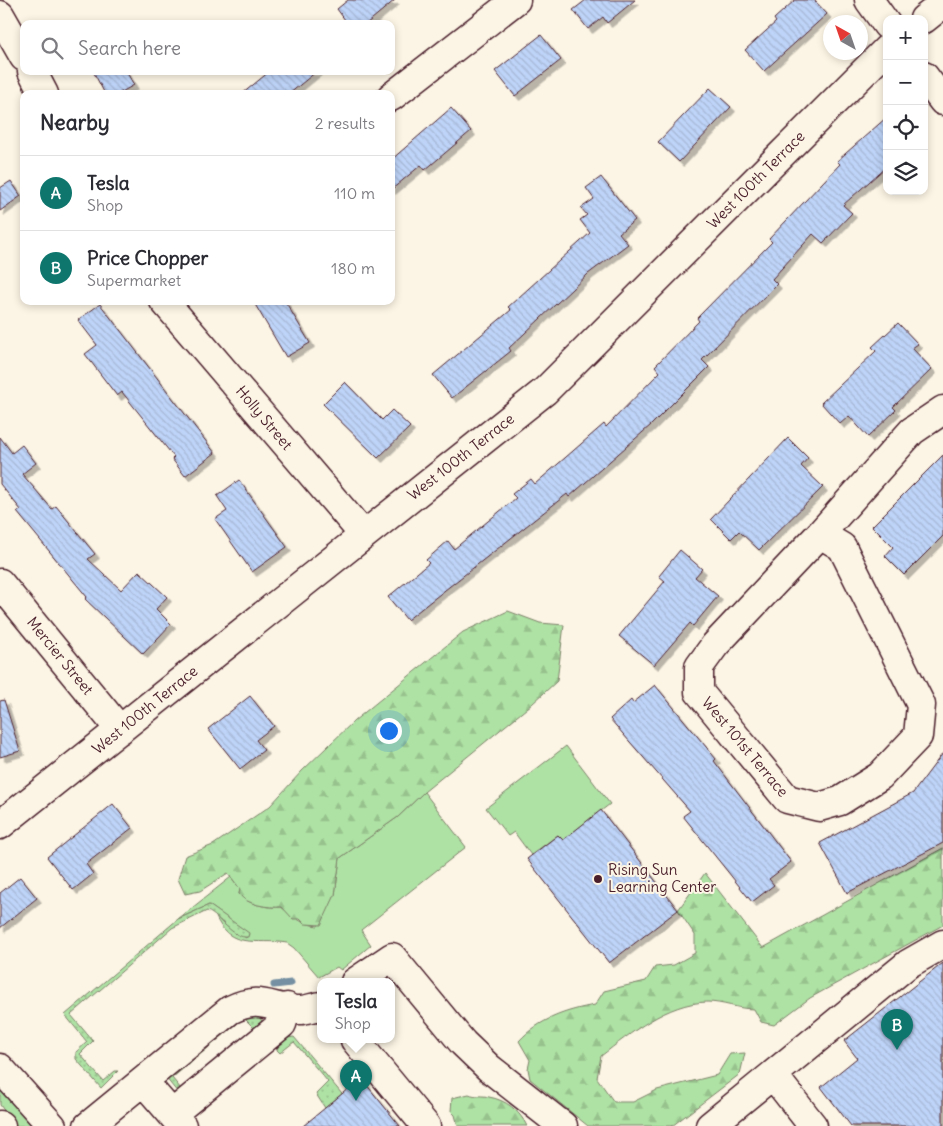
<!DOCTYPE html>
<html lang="en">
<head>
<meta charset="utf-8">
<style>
	body { margin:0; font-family:Delius,sans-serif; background:#f2f2f3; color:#2b2b33 }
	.controls { position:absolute; right:15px; top:15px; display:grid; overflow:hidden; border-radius:10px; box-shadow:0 2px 8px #0003 }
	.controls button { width:45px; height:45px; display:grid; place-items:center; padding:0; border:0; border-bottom:1px solid #e1e1e2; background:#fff; color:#2b2b33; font:25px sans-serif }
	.compass { position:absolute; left:823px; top:15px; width:45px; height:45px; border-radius:50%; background:#fff; box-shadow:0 2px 8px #0003; rotate:320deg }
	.you { position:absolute; left:388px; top:730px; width:18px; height:18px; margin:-12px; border:4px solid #fff; border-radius:50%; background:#1a73e8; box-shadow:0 0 0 8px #1a73e833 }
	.badge { display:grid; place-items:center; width:32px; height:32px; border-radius:50%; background:#0f766e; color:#fff; font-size:16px; font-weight:700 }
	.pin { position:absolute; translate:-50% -41px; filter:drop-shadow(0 1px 2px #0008) }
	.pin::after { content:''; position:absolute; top:26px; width:18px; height:15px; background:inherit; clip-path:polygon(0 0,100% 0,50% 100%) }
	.popup { position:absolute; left:317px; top:978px; width:78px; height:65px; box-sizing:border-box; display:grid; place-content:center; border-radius:10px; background:#fff; filter:drop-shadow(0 1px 4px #0005); font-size:16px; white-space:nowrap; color:#7c7c81 }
	.popup b { font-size:19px; color:#2b2b33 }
	.popup::after { content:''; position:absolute; left:50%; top:100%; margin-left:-10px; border:10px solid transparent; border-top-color:#fff }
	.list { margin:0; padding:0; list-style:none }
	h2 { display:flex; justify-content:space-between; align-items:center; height:65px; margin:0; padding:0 20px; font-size:21px }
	h2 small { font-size:16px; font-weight:400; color:#7c7c81 }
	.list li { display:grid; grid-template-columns:32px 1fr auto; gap:15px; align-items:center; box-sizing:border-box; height:75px; padding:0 20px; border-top:1px solid #e1e1e2 }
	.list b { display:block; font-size:19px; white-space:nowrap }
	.list p { margin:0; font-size:16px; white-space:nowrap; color:#7c7c81 }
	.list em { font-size:16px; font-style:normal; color:#7c7c81 }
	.icon { flex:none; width:28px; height:28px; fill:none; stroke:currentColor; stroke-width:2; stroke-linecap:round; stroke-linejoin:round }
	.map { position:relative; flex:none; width:943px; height:1126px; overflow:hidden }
	.search { position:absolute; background:#fff; box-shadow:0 2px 8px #0003; left:20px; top:20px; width:375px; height:55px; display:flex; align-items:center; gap:12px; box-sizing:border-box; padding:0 18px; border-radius:10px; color:#7c7c81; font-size:19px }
	.panel { position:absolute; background:#fff; box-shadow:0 2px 8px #0003; left:20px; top:90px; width:375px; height:215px; border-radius:10px }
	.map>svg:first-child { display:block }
</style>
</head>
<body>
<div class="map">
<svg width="943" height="1126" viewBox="0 0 943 1126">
	<defs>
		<pattern id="forest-firs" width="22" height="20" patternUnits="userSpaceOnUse" patternTransform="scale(1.25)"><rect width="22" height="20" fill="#aee2a4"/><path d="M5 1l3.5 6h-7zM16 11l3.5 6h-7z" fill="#97c18d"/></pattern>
		<pattern id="garden-dots" width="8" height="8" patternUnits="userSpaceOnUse" patternTransform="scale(1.25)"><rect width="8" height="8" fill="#aee2a4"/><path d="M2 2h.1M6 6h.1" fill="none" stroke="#97c18d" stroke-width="1.8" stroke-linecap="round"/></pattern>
		<pattern id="building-back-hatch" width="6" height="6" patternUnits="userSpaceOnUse" patternTransform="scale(1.25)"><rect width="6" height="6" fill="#bed4f8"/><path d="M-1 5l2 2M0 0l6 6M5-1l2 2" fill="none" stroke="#a5b6d5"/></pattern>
		<filter id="shadow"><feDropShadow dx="4.5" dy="4.5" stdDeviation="0" flood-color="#0004"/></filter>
	</defs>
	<rect width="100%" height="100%" fill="#fcf5e5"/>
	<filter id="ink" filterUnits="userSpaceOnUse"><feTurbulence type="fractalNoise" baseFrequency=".02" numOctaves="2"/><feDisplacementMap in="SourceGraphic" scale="10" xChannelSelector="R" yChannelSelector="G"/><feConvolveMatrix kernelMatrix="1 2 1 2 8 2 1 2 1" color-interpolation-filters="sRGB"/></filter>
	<g filter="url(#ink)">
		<path fill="#aee2a4" stroke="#7c8068" d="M566 746 610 804 563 840 558 835 531 855 514 832 508 836 486 808Z
			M424 792 466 847 361 930 371 945 341 970 337 967 319 977 294 948 287 943C256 938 230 951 215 915L222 923 246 938 249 934 209 905 178 919 231 877 240 889 239 894C247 905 268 908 281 907 295 917 300 924 318 926L335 895 340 858 398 817Z
			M0 1088 34 1126H16L0 1105Z"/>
		<path fill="url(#forest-firs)" stroke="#7c8068" d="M508 611 540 623 564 625 557 681 532 704 424 792 398 817 340 858 335 895 321 925 305 924 300 919H293L282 907C268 908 247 905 239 894L240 889 228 873 200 891 185 894 178 879 185 856 213 845 270 806 302 771 354 721 463 632Z
			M943 848V925L810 998 774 1025 761 1022 754 1009C738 1009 723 1002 707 1002 667 1003 631 1033 601 1056L597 1078 614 1102H633L657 1090 717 1075 730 1054 745 1053 740 1074 672 1126H588L530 1079 528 1069 530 1060 519 1041C539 1019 567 1010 595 1005L604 991 646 981 655 967 674 965 695 953V935L678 910 705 873 763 948Z
			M469 1094C476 1097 482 1095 489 1097 506 1100 519 1110 527 1126H458L455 1115 451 1111 452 1098Z"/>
		<path fill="url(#garden-dots)" stroke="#7c8068" d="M209 905 249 933 248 937C233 939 220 916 207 911L172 928 71 1015 93 1041 80 1054 103 1081 115 1071H118L101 1088 76 1059V1052L87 1042 65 1015 178 919Z
			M241 1016H259L263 1023 256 1030 244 1018 172 1078 181 1089 178 1093 166 1078Z
			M294 1037 342 1094 325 1108 316 1094 328 1082 294 1042 280 1053 277 1050 278 1046 287 1038Z"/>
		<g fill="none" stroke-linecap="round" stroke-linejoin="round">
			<path stroke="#7490a2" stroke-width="7" d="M274 985 291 983"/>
		</g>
		<path fill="url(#building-back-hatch)" stroke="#4a1f2b" filter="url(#shadow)" d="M348 0H395L366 24H348L337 9Z
			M586 0H635L607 23 603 17 588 29 573 10Z
			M795 0H814L827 14 764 71 745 50 776 22 774 19Z
			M541 35 561 60 515 96 495 71Z
			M93 71H126L134 85 118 94H105Z
			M270 71H317L289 94H242Z
			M710 88 731 107 679 162 658 142Z
			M451 108 471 131 425 170 421 165 391 190V160Z
			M887 117V166L843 205 852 213 823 243 813 234 772 279 777 284 702 360 709 367 651 425 569 497 567 494 407 620 388 597 429 563 426 560 448 541 454 549 516 498 512 494 531 479 535 484 604 424 606 427 660 372 655 366 699 321 697 318 772 242 769 239 840 164 837 161Z
			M601 177 635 220 619 233 628 244 588 274 509 348 511 351 452 398 433 375 511 310 508 307 590 233 580 220 587 215 581 208 594 199 586 188Z
			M11 181 21 196 0 211V188Z
			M253 301H285L310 343 286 357Z
			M100 304 215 453 185 476 172 459 174 457 122 392 117 396 85 354 97 345 78 320Z
			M898 323 918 344 912 348 932 369 893 407 896 410 868 437 849 416 840 424 821 403 876 351 872 347Z
			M345 382 382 420 392 410 410 427 378 458 323 404Z
			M0 437 12 453 22 445 36 463 22 474 52 509 56 506 95 554 88 559 121 590 139 571 167 597 156 609 171 624 143 654 85 599 87 597 17 512 21 510 0 484Z
			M788 438 808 458 801 466 823 487 759 550 739 531 731 539 711 519Z
			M943 455V536L904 575 885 556 893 547 872 526Z
			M239 480 287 547 252 572 215 519 227 511 217 496Z
			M680 550 702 569 695 577 718 596 693 626 690 623 654 665 619 636 665 581 659 576Z
			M655 685 716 759 714 761 791 862 769 879 774 885 752 902 683 816 690 811 610 719 631 700 633 703Z
			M250 696 274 726 256 740 264 750 240 769 208 729Z
			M4 700 20 751 0 757V701Z
			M943 753V843L847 893 820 843 913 793Z
			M113 804 132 828 86 864 93 874 73 890 47 857Z
			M601 810 678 910 609 963 527 859 558 835 563 840Z
			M20 877 37 898 0 928V893Z
			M943 963V1126H851L821 1087 857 1058 844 1041Z
			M361 1078 400 1126H303L325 1108Z"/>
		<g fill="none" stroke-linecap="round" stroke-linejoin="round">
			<g stroke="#4a1f2b" stroke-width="31">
				<path id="minor" d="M869 0 887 25
					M0 15 24 57
					M924 19 943 4
					M32 71 44 94
					M924 76 943 101
					M391 97 516 0
					M164 301 363 534
					M820 534 842 547 921 705 918 736 880 776 840 801 819 807 787 799 699 692V667L715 645 820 534 912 431 943 410
					M0 583 120 730
					M0 825 545 391 887 49
					M355 982 392 957 463 1043 489 1068 563 1126
					M355 1040 426 1126
					M773 1075 813 1126
					M143 1081 182 1126
					M172 1114 282 1024 287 1007
					M88 1126 230 1010C263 993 271 1011 302 1010 308 1009 315 1007 321 1006
					M710 1126 908 964 943 944"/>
			</g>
			<g stroke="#4a1f2b" stroke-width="31">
				<path id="major" d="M0 1068 52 1126
					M0 1125 1 1126"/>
			</g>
			<use href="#minor" stroke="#fcf5e5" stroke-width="28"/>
			<use href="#major" stroke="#fcf5e5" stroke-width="28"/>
		</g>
	</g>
	<circle fill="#4a1f2b" stroke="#fcf5e5" stroke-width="2" cx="598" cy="879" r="5"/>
	<g text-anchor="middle" stroke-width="4" stroke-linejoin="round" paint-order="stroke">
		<g font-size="15" fill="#4a1f2b" stroke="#fcf5e5">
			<text transform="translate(756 180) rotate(-45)" y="5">West 100th Terrace</text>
			<text transform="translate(264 418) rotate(50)" y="5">Holly Street</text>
			<text transform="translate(461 457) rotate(-38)" y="5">West 100th Terrace</text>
			<text transform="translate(60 656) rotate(51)" y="5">Mercier Street</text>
			<text transform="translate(145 710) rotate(-39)" y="5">West 100th Terrace</text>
			<text transform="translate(745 747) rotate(50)" y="5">West 101st Terrace</text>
		</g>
		<g font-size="15" fill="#4a1f2b" stroke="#fcf5e5" text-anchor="start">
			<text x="608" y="875">Rising Sun<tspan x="608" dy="17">Learning Center</tspan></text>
		</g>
	</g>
</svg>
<div class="controls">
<button>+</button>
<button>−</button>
<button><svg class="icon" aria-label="locate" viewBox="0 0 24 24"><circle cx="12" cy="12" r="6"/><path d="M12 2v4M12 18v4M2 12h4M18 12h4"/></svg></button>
<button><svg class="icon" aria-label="layers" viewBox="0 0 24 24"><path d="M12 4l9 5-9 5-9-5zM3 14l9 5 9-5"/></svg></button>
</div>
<svg class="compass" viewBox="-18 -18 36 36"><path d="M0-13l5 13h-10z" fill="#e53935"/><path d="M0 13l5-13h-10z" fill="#7c7c81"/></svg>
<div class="you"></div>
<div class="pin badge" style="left:356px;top:1101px">A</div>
<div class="popup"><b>Tesla</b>Shop</div>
<div class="pin badge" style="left:897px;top:1050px">B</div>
<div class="search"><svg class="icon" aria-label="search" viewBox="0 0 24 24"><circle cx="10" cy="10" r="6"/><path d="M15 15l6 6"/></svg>Search here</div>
<section class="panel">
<h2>Nearby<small>2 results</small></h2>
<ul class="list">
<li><span class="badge">A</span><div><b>Tesla</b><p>Shop</p></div><em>110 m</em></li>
<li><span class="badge">B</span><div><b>Price Chopper</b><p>Supermarket</p></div><em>180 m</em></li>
</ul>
</section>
</div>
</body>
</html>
